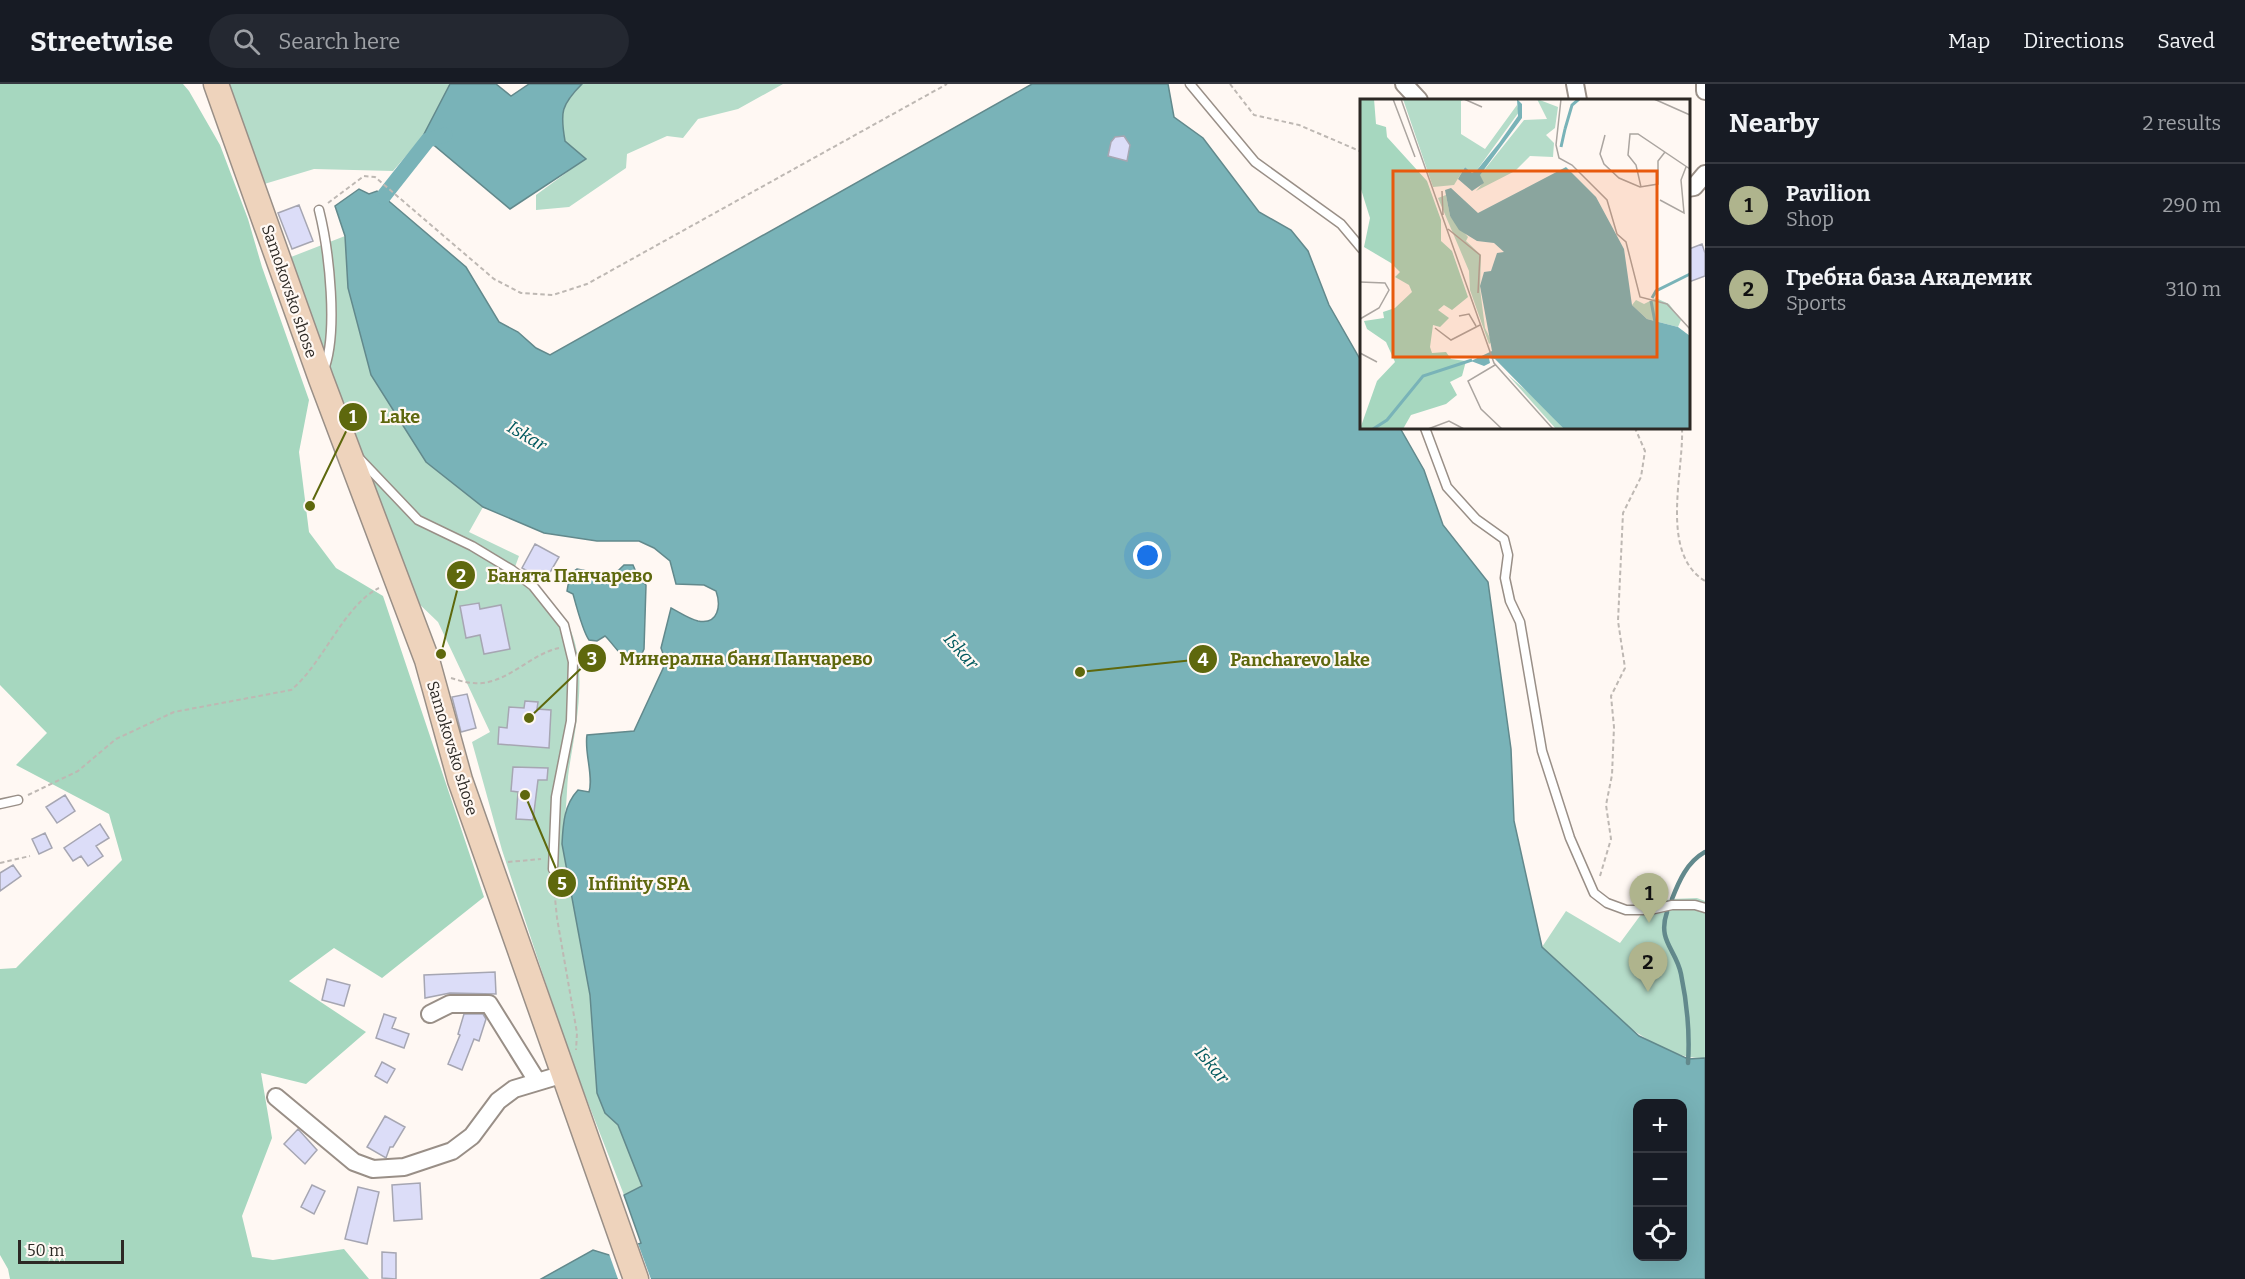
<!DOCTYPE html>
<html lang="en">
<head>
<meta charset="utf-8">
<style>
	body { margin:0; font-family:Bitter,serif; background:#242831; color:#f1f3f6 }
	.controls { position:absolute; right:18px; bottom:18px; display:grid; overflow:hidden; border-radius:12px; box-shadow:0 6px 24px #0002 }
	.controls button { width:54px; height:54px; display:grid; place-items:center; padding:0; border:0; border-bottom:2px solid #363941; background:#171b24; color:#f1f3f6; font:30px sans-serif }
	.scale { position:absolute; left:18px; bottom:15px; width:106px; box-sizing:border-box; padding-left:6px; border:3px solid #2c2824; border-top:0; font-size:16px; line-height:21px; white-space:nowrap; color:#2c2824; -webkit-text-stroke:4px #fff8f3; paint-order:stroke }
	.you { position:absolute; left:1148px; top:472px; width:21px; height:21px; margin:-15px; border:4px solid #fff; border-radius:50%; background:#1a73e8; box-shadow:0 0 0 9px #1a73e833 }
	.badge { display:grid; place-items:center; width:39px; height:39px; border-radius:50%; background:#afb48d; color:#111; font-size:20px; font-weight:700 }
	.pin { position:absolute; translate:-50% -50px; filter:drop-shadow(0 2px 3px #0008) }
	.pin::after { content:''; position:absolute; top:32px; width:21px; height:18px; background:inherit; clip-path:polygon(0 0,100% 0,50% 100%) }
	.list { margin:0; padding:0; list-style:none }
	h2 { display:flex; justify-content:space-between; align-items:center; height:78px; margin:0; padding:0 24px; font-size:26px }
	h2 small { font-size:20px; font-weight:400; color:#9ea1a6 }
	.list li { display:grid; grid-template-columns:39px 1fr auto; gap:18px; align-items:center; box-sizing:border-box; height:84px; padding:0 24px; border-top:2px solid #363941 }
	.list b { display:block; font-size:22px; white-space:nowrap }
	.list p { margin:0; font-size:20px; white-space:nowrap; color:#9ea1a6 }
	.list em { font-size:20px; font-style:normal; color:#9ea1a6 }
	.icon { flex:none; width:33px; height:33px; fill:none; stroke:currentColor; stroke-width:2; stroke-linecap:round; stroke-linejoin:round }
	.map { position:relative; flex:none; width:1705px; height:1195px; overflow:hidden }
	header { display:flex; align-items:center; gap:36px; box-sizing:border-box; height:84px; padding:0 30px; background:#171b24; border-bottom:2px solid #363941 }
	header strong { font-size:28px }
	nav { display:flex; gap:33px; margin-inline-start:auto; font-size:21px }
	.search { width:420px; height:54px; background:#242831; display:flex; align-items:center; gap:15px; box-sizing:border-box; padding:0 21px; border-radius:33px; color:#9ea1a6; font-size:22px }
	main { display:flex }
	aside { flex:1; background:#171b24 }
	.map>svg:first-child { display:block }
</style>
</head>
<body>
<header>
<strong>Streetwise</strong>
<div class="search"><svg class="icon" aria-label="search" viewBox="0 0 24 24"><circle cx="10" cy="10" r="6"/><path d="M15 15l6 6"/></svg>Search here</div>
<nav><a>Map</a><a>Directions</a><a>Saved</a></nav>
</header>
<main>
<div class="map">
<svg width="1705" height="1195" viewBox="0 0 1705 1195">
	<rect width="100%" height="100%" fill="#fff8f3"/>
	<path fill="#b5dcc9" d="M226 0H450L423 52 393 87 314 85 261 101Z
		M582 0H783L738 25 698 35 683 54 667 52 627 70 626 84 569 123 536 126V111L585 75 530 28 570 14Z
		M345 152 348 204 371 291 426 378 483 423 469 448 519 472 515 483C532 496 558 521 568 540 589 583 576 641 569 685 566 704 568 721 563 740L590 911 597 1009 605 1029 618 1041 643 1102 624 1111 569 970 502 766 472 658 490 648 438 538 414 515 382 439 291 173Z
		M1697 814 1705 817V974C1648 977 1582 900 1542 863L1566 827 1620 859 1648 821 1671 815Z"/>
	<path fill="#a6d7bf" d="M0 0H183L189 7 220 61 248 135 262 183 309 316 299 368 309 448 336 484 383 512 484 813 382 894 334 864 289 897 366 948 306 1000 261 989 272 1054 242 1132 252 1173 273 1176 344 1165 369 1195H10L8 1185 0 1171V885L16 884 122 776 109 730 16 681 47 649 0 601Z"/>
	<path fill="#79b3b8" stroke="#62898c" stroke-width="1.5" fill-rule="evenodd" d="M450 0H496L511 12 529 0H582C561 21 560 28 565 57L586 75 510 125 423 52Z
		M1032 0H1168L1174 33 1203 54 1259 128 1291 146 1308 167 1329 221 1361 277 1362 344H1400L1424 386 1443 441 1488 498 1511 665 1514 737 1542 863 1639 952 1688 975 1705 974V1195H541L593 1166 609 1171 641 1159 624 1111 642 1102 618 1041 605 1029 597 1009 590 911 562 760C563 740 564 721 578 706L589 708C594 693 584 668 587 651L634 647 666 578 661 564 671 524C679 528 689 535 698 537 719 541 721 521 716 507L704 501 676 500 670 477 654 464 639 457H597L544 449 483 423 426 378 371 291 348 204 345 152 335 122 359 105 369 110 377 107 466 183 499 238 518 248 536 264 550 271ZM1638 1020H1682V1172H1638Z
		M624 481H633L639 495 646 501 644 565 640 574C624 582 616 562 605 552L597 557 589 556C583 548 576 521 573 510L567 507 570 490 577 485C600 488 604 502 624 481Z"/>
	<path fill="#fff8f3" d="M637 1157 651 1195H618L608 1167Z"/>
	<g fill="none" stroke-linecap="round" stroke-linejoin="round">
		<path stroke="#62898c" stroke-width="4.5" d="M1672 815C1679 797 1687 778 1705 768
			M1667 828C1657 857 1676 865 1681 890 1687 919 1690 949 1688 979"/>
		<path stroke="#79b3b8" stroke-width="15" d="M383 113 428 56 445 51"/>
	</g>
	<path fill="#dcddf8" stroke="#a6a6b2" stroke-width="1.5" d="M1124 52 1130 61 1127 77 1108 72 1111 58 1115 53Z
		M299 121 313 157 292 165 278 129Z
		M1702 160 1705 169V192L1689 198V165Z
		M535 460 559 473 545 497 522 484Z
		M479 519 480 525 501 521 510 565 484 570 480 551 466 554 460 522Z
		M467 610 476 644 461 648 452 613Z
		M525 617 538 618 537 625 551 626 549 664 498 660 499 643 507 644 509 623 524 624Z
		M513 683 548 684 547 696H538L533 736 516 735 518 708 511 707Z
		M65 711 75 727 57 739 46 723Z
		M100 740 109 754 96 762 103 772 88 782 81 772 73 777 64 764Z
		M45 749 52 764 39 770 32 755Z
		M13 781 21 792 0 807V789Z
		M495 888 496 910 450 909 425 914 424 891Z
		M327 895 350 901 344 922 322 916Z
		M384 930 396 934 392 944 409 950 404 964 376 954Z
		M464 930H483L486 935 479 957 474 955 462 986 448 980 460 951 458 950Z
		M382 978 395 985 387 999 375 992Z
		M385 1032 405 1043 393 1063H390L386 1074 367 1063Z
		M298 1045 317 1066 305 1080 284 1060Z
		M420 1099 422 1135 394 1137 392 1101Z
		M312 1101 325 1107 314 1130 301 1123Z
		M358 1103 379 1108 367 1160 345 1155Z
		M382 1168 396 1169V1195L382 1194Z"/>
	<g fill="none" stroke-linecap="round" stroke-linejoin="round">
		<g stroke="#998f87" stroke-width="11">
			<path id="service" d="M1190 0 1255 78 1341 140 1362 165
				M319 126C329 166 339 250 323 288
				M1425 344 1447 403 1476 435 1504 455 1508 471 1505 494 1510 517 1520 538 1542 667 1570 754 1594 809 1607 819 1626 826H1650L1672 821H1695L1705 824
				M360 375 418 436 472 462 512 486 533 502 564 541 573 578 571 637 556 713 553 785
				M0 720 18 716"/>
		</g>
		<g stroke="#998f87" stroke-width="20">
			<path id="minor" d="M1404 0 1419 16
				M1575 0 1578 16
				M1705 0V7
				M1688 104 1694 103 1705 90
				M430 930 450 920H489L537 997
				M276 1013 354 1078 373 1085 404 1083 452 1067 472 1052 498 1017 514 1005 564 990"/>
		</g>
		<g stroke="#998f87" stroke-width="27">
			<path id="secondary" d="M216 0 321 295 427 576 460 696 636 1195"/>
		</g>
		<path stroke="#beb8b3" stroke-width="2" stroke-dasharray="4.5 3" stroke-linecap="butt" d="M1230 0 1254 31 1299 41 1362 68
			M328 119 364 92 375 93 494 195 521 209 553 211 587 200 947 0
			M1682 344C1684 388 1659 469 1705 497
			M451 594C458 596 466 599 474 599 505 602 530 570 559 564
			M28 711 78 687 116 655 174 628 291 606C323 580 344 521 379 504
			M508 778 541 775
			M0 779 30 772
			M1600 792 1611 755 1606 721 1612 691 1614 643 1611 612 1625 584 1618 537 1623 429 1641 393 1645 367 1635 344
			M553 794 557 834 577 949 576 966"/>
		<use href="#service" stroke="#fff" stroke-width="8"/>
		<use href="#minor" stroke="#fff" stroke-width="16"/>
		<use href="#secondary" stroke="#eed3bc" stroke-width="24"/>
	</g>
	<g text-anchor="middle" stroke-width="4.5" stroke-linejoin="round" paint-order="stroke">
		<g font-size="16" fill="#2c2824" stroke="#fff8f3">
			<text transform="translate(290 207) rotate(71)" y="6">Samokovsko shose</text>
			<text transform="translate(453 664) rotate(73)" y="6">Samokovsko shose</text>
		</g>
		<g font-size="18" font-style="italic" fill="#00595e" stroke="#fff8f3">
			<text transform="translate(527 352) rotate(31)" y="6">Iskar</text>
			<text transform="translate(961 567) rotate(48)" y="6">Iskar</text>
			<text transform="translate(1212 981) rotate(50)" y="6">Iskar</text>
		</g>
	</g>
	<g transform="translate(1360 15)">
		<rect width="330" height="330" fill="#fff8f3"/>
		<path d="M43 0H105L101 2V35L125 50 157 6 159 13 117 71 112 74 105 68 94 86 73 88ZM177 0 198 8 195 29 186 36 194 44 193 58 170 57 155 72 116 92 123 84 115 77 125 70 164 21 187 20ZM86 96 90 117 108 138 106 142 121 156 120 190 125 229 132 243 129 245 110 191 109 172 78 99ZM296 199 309 205 321 221 318 228 287 220 272 206 276 201 284 205ZM148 276 177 301 204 330H196Z" fill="#b5dcc9"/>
		<path d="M0 0H14L16 25 26 28 27 38 67 82 81 121V142L92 152 108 198 92 211 84 206 78 211 89 219 80 228 73 226 70 248 72 254 86 253 91 260 106 262 102 277 90 283 97 296 86 305 51 316 43 330H0L17 282 35 263 26 243 7 230 4 222 24 219 23 213 35 209 52 193 49 186 35 178 40 173 31 164 4 148 10 119 0 87Z" fill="#a6d7bf"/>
		<path d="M157 0 162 5V19L120 76 124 84 112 92 98 80 105 68 112 74 117 71 139 44 158 17ZM206 68 236 98 264 150 272 206 287 220 318 228 330 237V330H204L135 260 129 259 130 264 124 267 111 262 132 252 120 187 124 173 131 172 137 154 144 153 134 144 117 142 99 131 90 117 85 91 91 89 118 114Z" fill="#79b3b8"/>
		<path fill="none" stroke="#79b3b8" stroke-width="3" d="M205 30 212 6 219 0M201 48 205 30M292 199 296 192 330 175M291 202 295 223M13 330 27 321 63 277 112 261"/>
		<path fill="none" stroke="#aba5a0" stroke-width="1.5" d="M33 0 55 58M41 0 134 264 193 330M104 0 122 8M201 0 196 46 199 59 212 66 247 101 257 135 266 143 280 198 307 205 330 230M294 0 330 16M245 36 240 55 244 65 259 79 280 88 298 85V62L305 53M281 88 276 66 268 56 270 35H278L330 70M82 92 83 116M300 101 324 114 321 81 326 68M88 130 120 156 118 194M0 183 25 184 29 191 19 209 0 220M99 217 109 215 116 227M75 229 91 241 120 226M0 254 17 263M135 266 108 282 121 310 142 330M68 330 89 322 104 330"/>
		<path fill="#e8590c" fill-opacity="0.15" stroke="#e8590c" stroke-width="3" d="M33 72H297V258H33Z"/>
		<rect width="330" height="330" fill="none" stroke="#2c2824" stroke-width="3"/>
	</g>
	<path fill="none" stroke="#5e680d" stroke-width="2" d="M310 422L353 333M441 570L461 491M529 634L592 574M1080 588L1203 575M525 711L562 799"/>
	<g fill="#5e680d" stroke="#fff8f3" stroke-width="2">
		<circle cx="310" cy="422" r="6"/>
		<circle cx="441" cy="570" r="6"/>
		<circle cx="529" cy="634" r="6"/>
		<circle cx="1080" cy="588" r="6"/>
		<circle cx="525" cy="711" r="6"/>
		<circle cx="353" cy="333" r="15"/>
		<circle cx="461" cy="491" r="15"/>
		<circle cx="592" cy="574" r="15"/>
		<circle cx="1203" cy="575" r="15"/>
		<circle cx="562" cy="799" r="15"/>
	</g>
	<g font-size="18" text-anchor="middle" font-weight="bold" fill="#fff">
		<text x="353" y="339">1</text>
		<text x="461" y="498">2</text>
		<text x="592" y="581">3</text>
		<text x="1203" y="582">4</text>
		<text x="562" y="806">5</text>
	</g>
	<g font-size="18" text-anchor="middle" font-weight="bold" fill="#5e680d" stroke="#fff8f3" stroke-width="4.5" stroke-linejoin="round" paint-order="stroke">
		<text x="400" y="339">Lake</text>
		<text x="570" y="498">Банята Панчарево</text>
		<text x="746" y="581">Минерална баня Панчарево</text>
		<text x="1300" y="582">Pancharevo lake</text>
		<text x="639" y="806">Infinity SPA</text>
	</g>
</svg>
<div class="controls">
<button>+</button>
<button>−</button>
<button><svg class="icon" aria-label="locate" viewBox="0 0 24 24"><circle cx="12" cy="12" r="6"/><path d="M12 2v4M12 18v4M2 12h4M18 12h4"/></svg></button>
</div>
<div class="scale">50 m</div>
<div class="you"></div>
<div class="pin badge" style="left:1649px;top:839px">1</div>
<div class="pin badge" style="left:1648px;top:908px">2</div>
</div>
<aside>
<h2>Nearby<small>2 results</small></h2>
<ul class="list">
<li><span class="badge">1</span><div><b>Pavilion</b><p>Shop</p></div><em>290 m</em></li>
<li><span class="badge">2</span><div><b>Гребна база Академик</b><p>Sports</p></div><em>310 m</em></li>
</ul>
</aside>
</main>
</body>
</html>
